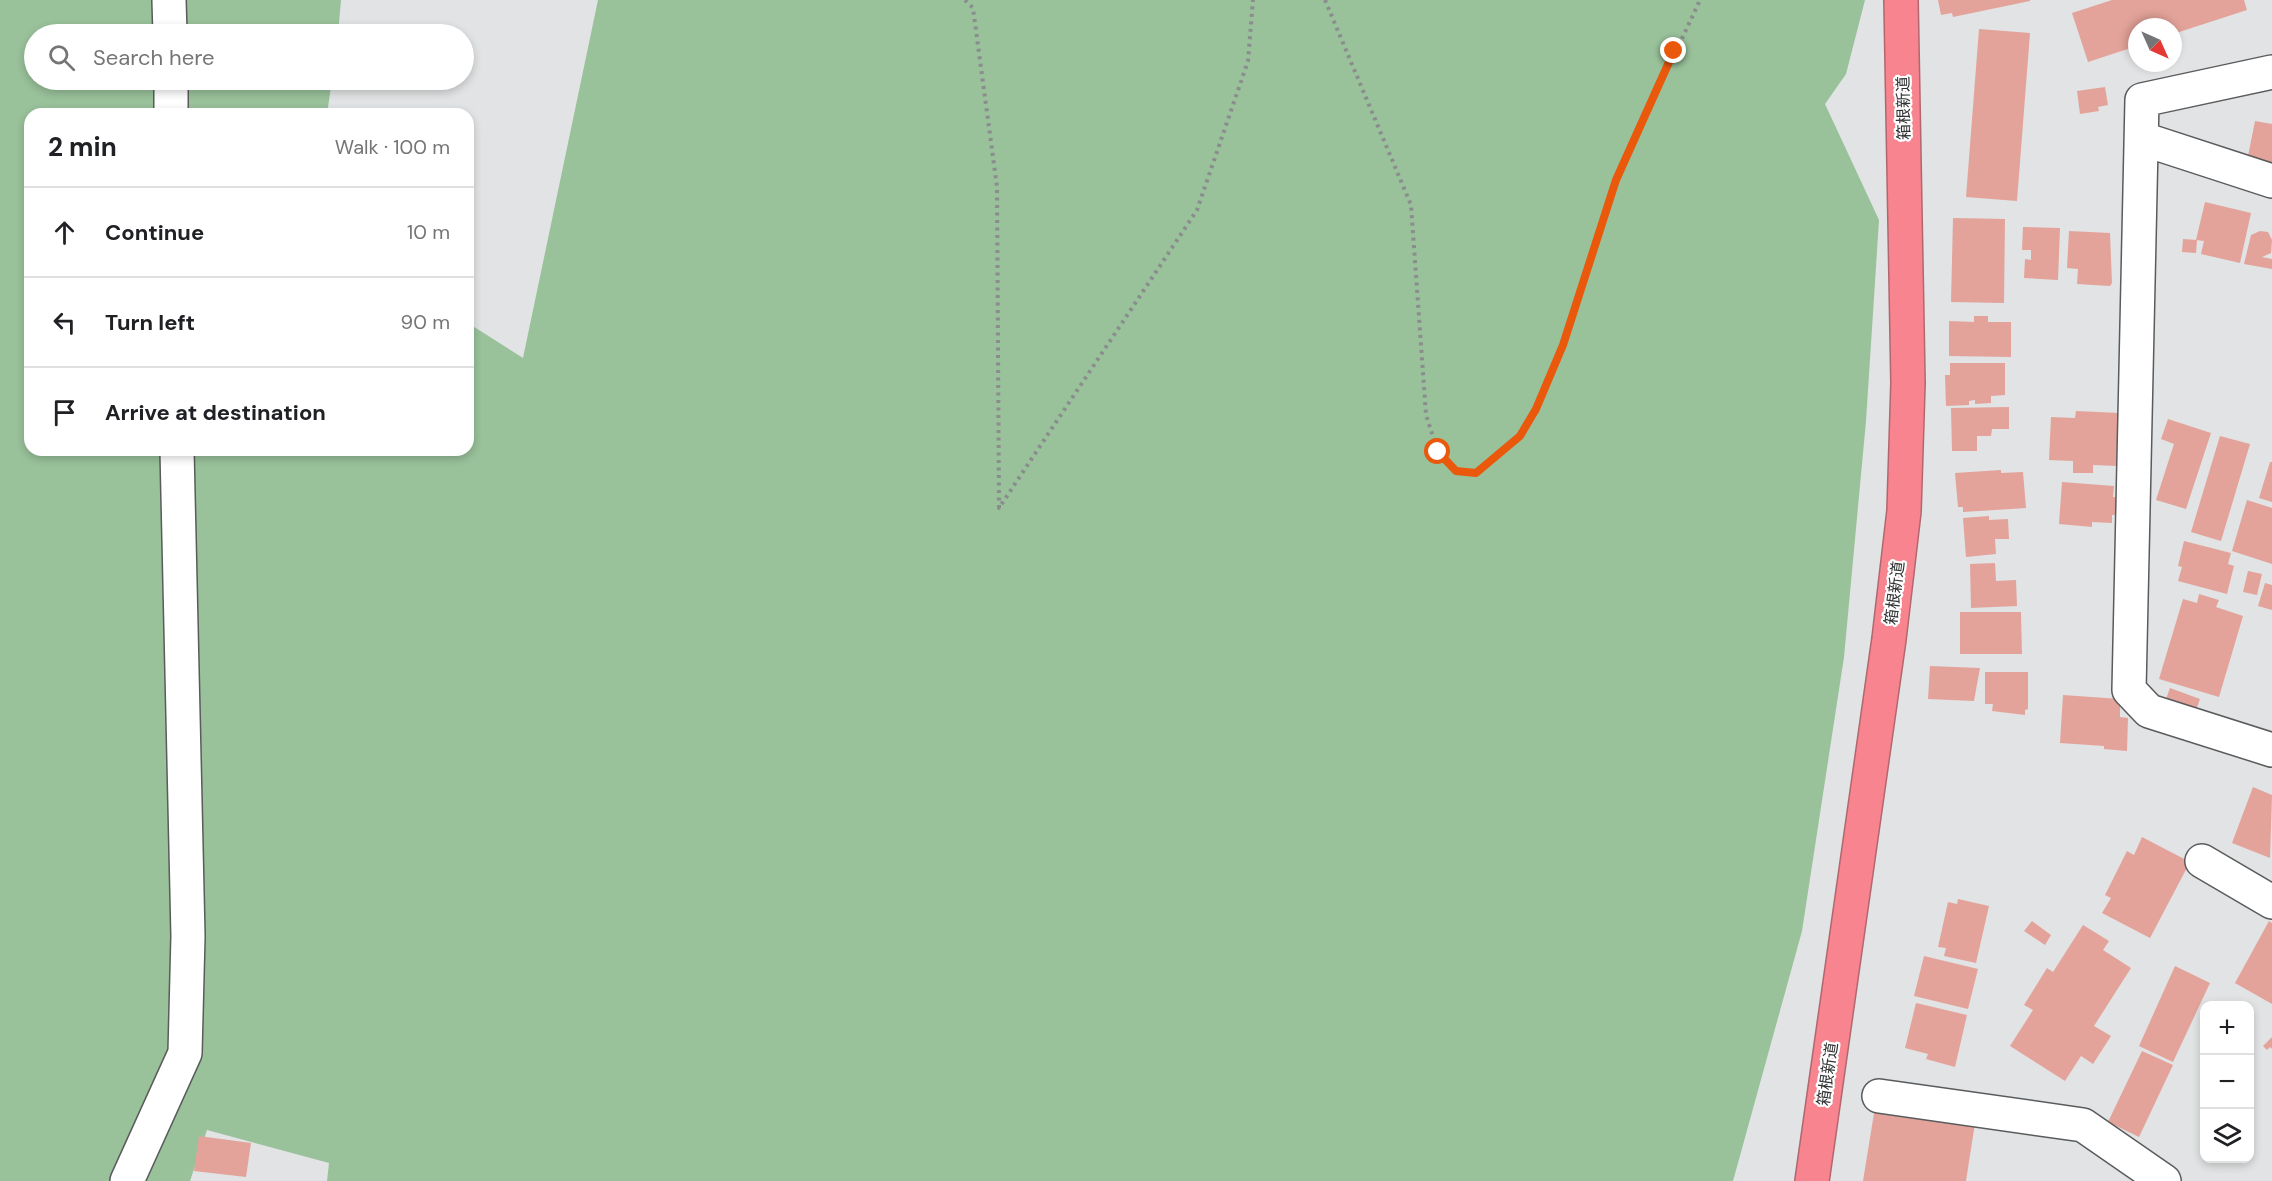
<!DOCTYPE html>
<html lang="en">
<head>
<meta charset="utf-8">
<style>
	body { margin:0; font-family:"DM Sans","Noto Sans JP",sans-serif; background:#f2f2f2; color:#202124 }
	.controls { position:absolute; right:18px; bottom:18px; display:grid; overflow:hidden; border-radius:12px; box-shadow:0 3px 9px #0003 }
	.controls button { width:54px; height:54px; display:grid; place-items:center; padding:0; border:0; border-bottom:2px solid #e0e0e0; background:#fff; color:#202124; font:30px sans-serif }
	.compass { position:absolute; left:2128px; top:18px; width:54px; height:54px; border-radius:50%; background:#fff; box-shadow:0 3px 9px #0003; rotate:135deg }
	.stop { position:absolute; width:18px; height:18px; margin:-14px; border:4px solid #ea580c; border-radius:50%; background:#fff }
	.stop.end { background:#ea580c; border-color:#fff; box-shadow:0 2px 6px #0008 }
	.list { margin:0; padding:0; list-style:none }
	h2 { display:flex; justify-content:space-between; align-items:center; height:78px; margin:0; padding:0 24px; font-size:26px }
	h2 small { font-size:20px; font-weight:400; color:#757577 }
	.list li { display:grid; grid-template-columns:39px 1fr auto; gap:18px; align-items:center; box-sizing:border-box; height:90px; padding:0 24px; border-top:2px solid #e0e0e0 }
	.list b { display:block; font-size:22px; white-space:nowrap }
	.list em { font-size:20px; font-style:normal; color:#757577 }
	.icon { flex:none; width:33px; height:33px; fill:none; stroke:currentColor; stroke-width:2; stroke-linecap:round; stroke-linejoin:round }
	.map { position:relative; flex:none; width:2272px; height:1181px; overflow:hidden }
	.search { position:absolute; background:#fff; box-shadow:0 3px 9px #0003; left:24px; top:24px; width:450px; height:66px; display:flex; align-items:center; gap:15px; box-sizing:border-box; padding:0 21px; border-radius:33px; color:#757577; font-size:22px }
	.panel { position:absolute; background:#fff; box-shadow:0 3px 9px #0003; left:24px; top:108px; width:450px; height:348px; border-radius:18px }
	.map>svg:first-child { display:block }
</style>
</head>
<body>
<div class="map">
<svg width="2272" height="1181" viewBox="0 0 2272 1181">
	<rect width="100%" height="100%" fill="#e1e3e4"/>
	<path fill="#99c19a" d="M0 0H341L338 34H34V80H332L327 114H30V450H468V323L523 358 598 0H1865L1846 74 1825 104 1879 220 1866 421 1844 657 1802 931 1733 1181H327L329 1163 207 1130 190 1181H0Z"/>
	<path fill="#e3a39a" d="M1938 0H2030V1L1953 17 1952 13 1941 15Z
		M2112 0H2244L2247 10 2173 34V27H2137V46L2088 62 2072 13Z
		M1979 29 2030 33 2017 201 1966 197Z
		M2105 87 2108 105 2098 107 2099 111 2080 114 2077 91Z
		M2255 121 2272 124V166L2247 161Z
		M2205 202 2251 213 2240 263 2201 254 2204 241 2196 240Z
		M1953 218 2005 219 2004 303 1951 302Z
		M2023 227 2060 228 2058 280 2024 278 2025 259 2031 260V250H2022Z
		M2069 231 2110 233 2112 283 2110 286 2077 284 2078 269 2067 268Z
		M2260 231 2268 232 2272 240 2271 253 2262 257 2272 259V269L2244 264 2251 235Z
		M2183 239 2197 240 2196 253 2182 252Z
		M1974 316H1988V322H2011V357L1949 356V321L1974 322Z
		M1950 363H2005V395L1991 396V403L1975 404V400L1969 401V405L1946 406 1945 375H1950Z
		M2009 407V429H1992L1991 436H1977V451H1952L1951 408Z
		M2076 411 2120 413 2117 466 2093 465V473H2073V461L2049 460 2051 417 2075 418Z
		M2168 419 2211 433 2186 509 2156 500 2174 444 2161 439Z
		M2220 436 2250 444 2221 541 2191 532Z
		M2270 462H2272V502L2259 498Z
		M2001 470V473L2023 472 2026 508 1963 512V507H1958L1955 473Z
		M2062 482 2114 486 2113 497H2117L2116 515H2112V523L2092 522V527L2059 524Z
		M2247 500 2272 508V564L2232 551Z
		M1989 516V520L2008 519 2009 539H1995L1996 554 1966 557 1963 518Z
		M2184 541 2231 553 2228 564 2234 566 2227 594 2178 581 2182 567 2178 566Z
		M1995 563 1996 581 2016 580 2017 606 1971 608 1970 564Z
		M2248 571 2262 574 2257 595 2243 592Z
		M2265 583 2272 585V610L2258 606Z
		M2199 594 2219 600 2216 607 2243 616 2219 697 2159 679 2183 599 2197 603Z
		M1960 612H2021L2022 654H1960Z
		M1930 666 1980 668 1974 701 1928 699Z
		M1985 672H2028V709L2025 710V715L1992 711 1993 704H1985Z
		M2170 688 2200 699 2196 710 2166 699Z
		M2063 695 2120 699V717L2128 718 2127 751 2104 749V746L2060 743Z
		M2253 787 2272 795 2270 858 2232 843Z
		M2142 837 2190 862 2150 938 2102 913 2111 898 2105 895 2127 851 2134 855Z
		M1958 899 1989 906 1976 963 1944 956 1946 948 1938 947 1948 902 1957 904Z
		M2032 921 2051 935 2045 945 2024 931Z
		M2269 921 2272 923V1004L2235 983Z
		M2083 925 2109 941 2103 950 2131 968 2094 1026 2111 1036 2093 1064 2081 1056 2065 1081 2010 1046 2033 1010 2024 1005 2047 968 2053 972Z
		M1924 956 1978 969 1968 1009 1914 996Z
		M2175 966 2210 983 2173 1062 2139 1046Z
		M1916 1003 1967 1015 1955 1067 1926 1059 1928 1054 1905 1048Z
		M2272 1037V1049L2270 1047 2267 1050 2263 1046Z
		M2142 1051 2173 1065 2139 1137 2108 1122Z
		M1875 1107 1975 1123 1966 1181H1863Z
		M199 1136 251 1143 246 1177 194 1171Z"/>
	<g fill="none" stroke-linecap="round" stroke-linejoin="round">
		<g stroke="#595b5c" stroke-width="36">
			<path id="minor" d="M169 0 170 34
				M2272 72 2142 100 2129 690 2149 711 2272 750
				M171 80V114
				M2143 139 2272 181
				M2202 861 2272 902
				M1879 1096 2083 1125 2164 1181
				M127 1181 185 1053 188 936 177 450"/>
		</g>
		<g stroke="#b2676f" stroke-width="36">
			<path id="highway" d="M1812 1181 1889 639 1904 511 1908 383 1901 0"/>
		</g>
		<path stroke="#8a8c8d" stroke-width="4" stroke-dasharray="3 4.5" stroke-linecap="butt" d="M965 0 973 8 997 187 999 508 1197 210 1248 61 1253 0
			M1325 0 1411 205 1426 415 1438 452 1456 470 1476 473 1520 436 1536 409 1564 345 1616 180 1700 0"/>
		<use href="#minor" stroke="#fff" stroke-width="33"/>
		<use href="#highway" stroke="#f7848f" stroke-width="33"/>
	</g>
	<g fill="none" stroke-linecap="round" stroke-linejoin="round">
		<path stroke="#ea580c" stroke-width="8" d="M1438 452 1456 471 1476 473 1520 436 1536 409 1563 345 1616 180 1674 51"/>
	</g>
	<g text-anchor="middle" stroke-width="4.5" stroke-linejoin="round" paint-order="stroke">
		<g font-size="16" fill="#313233" stroke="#fff">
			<text transform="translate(1903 108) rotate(-91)" y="6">箱根新道</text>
			<text transform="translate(1894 593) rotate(-83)" y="6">箱根新道</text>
			<text transform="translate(1827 1074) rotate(-82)" y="6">箱根新道</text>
		</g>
	</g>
</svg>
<div class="controls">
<button>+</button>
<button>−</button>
<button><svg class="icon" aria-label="layers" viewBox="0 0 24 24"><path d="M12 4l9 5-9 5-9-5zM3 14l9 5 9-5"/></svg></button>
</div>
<svg class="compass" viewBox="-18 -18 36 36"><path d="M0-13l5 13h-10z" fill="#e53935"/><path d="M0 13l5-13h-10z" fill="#757577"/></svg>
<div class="stop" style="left:1438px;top:452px"></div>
<div class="stop end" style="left:1674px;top:51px"></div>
<div class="search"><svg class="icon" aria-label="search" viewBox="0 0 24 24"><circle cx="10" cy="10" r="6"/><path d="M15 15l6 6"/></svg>Search here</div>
<section class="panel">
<h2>2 min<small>Walk · 100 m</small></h2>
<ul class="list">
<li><svg class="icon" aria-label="ahead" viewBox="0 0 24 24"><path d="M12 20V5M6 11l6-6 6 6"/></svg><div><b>Continue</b></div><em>10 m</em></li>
<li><svg class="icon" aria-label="left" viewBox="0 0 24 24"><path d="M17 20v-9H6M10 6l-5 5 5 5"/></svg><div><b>Turn left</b></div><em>90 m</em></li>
<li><svg class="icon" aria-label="arrive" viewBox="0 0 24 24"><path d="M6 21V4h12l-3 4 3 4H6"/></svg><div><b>Arrive at destination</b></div></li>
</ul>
</section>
</div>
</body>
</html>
